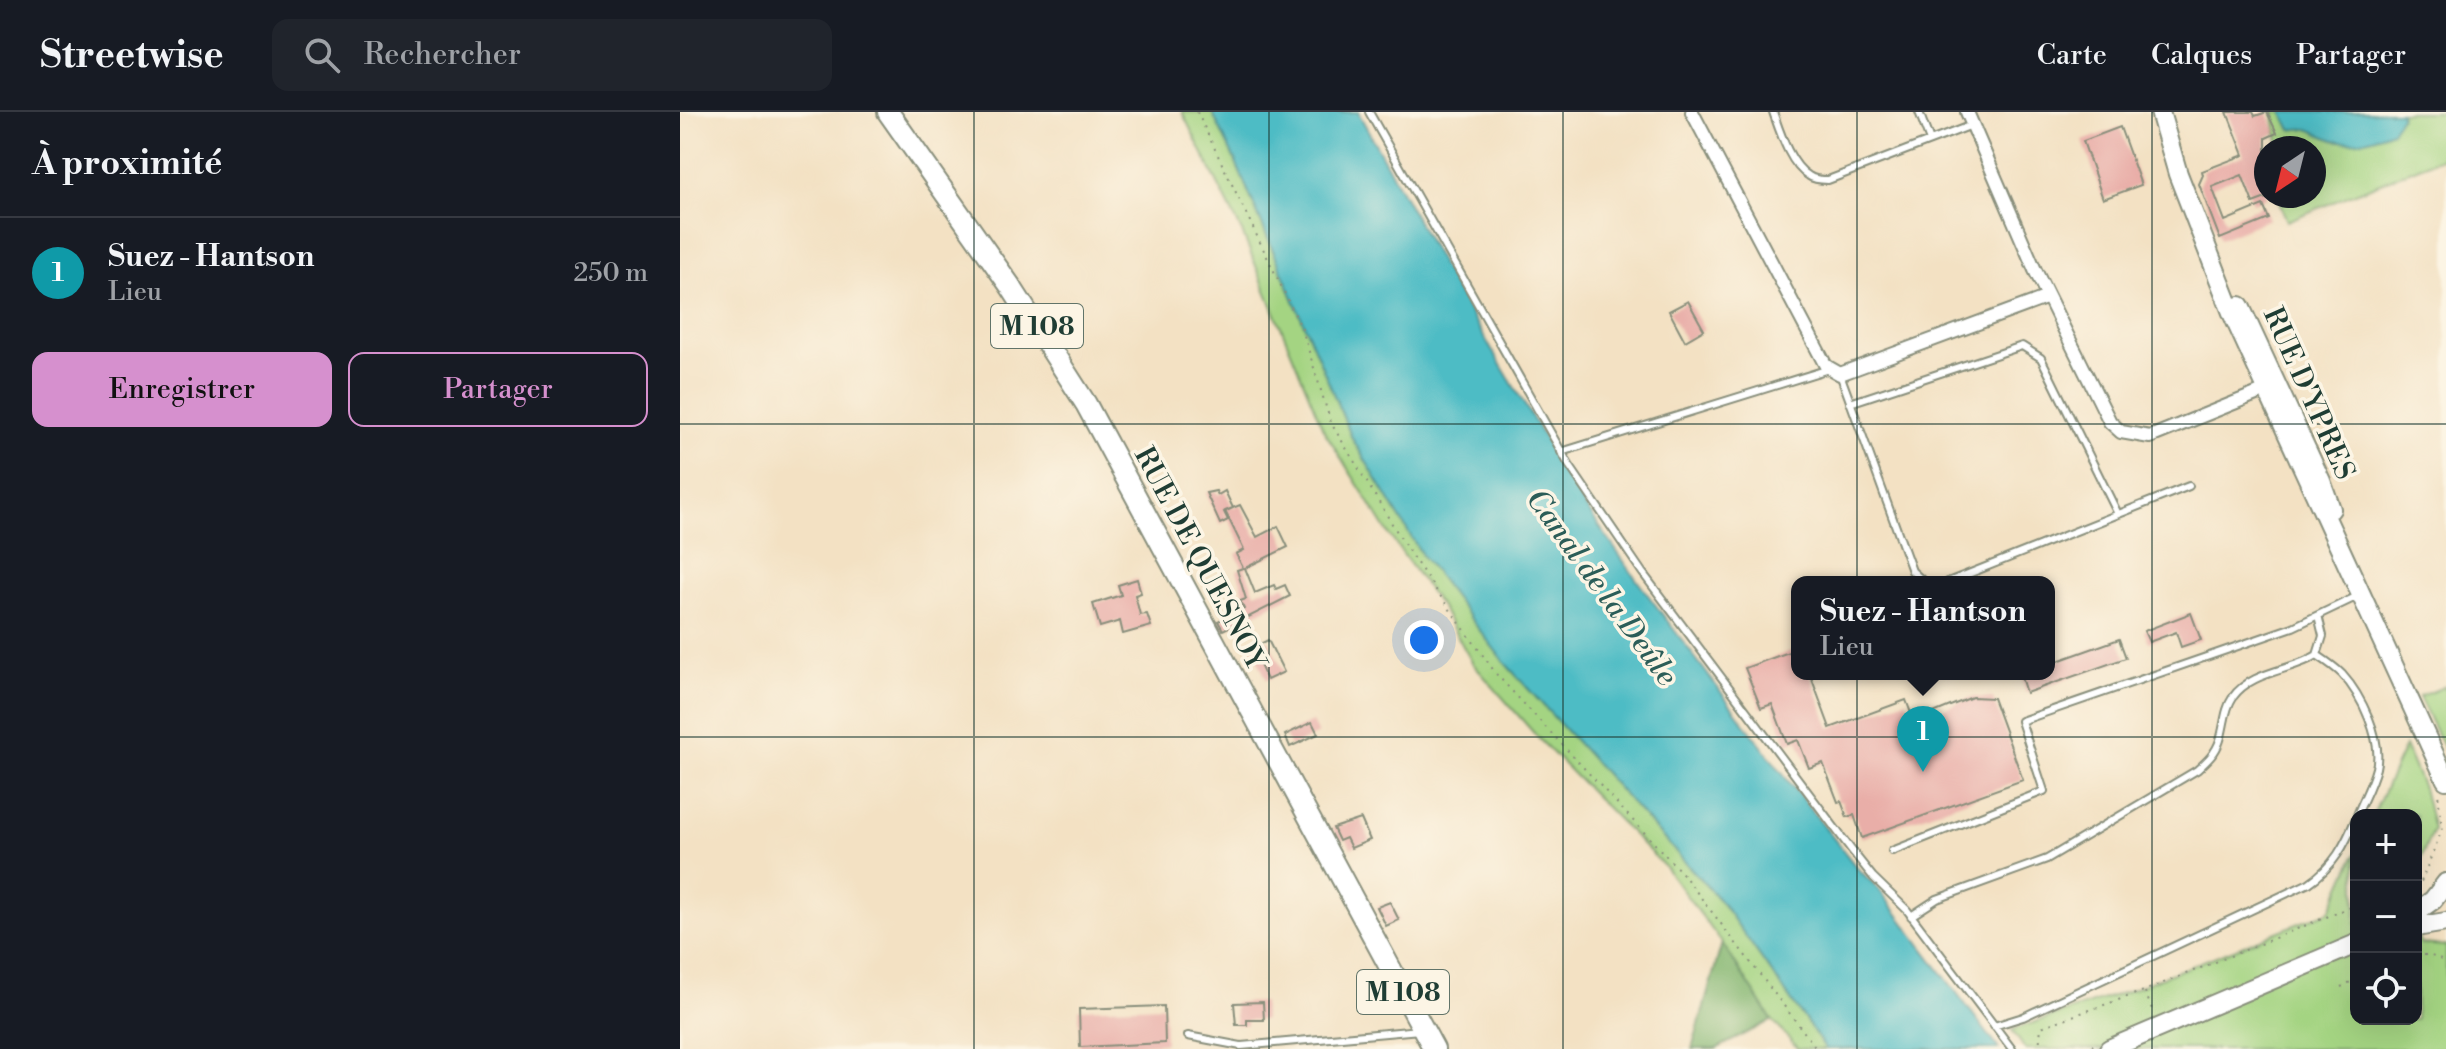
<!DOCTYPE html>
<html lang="fr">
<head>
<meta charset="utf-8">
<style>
	body { margin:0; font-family:"Libre Bodoni",serif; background:#20242c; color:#f1f3f6 }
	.controls { position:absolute; right:24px; bottom:24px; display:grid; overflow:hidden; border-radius:16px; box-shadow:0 8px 32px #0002 }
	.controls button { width:72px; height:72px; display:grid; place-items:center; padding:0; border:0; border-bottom:2px solid #363941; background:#171b24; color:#f1f3f6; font:40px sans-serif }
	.compass { position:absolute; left:1574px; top:24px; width:72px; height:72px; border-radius:50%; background:#171b24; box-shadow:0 8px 32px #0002; rotate:215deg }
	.you { position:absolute; left:744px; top:528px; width:28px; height:28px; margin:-20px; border:6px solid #fff; border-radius:50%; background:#1a73e8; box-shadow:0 0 0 12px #1a73e833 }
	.badge { display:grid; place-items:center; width:52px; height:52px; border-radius:50%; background:#d690ce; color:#fff; font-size:26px; font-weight:700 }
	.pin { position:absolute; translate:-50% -66px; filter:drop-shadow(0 2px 4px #0008) }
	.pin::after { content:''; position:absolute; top:42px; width:28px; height:24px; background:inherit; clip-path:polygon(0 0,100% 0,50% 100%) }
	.popup { position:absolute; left:1111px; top:464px; width:264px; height:104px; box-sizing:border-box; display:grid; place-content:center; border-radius:16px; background:#171b24; filter:drop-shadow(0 2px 6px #0005); font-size:26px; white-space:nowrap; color:#9ea1a6 }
	.popup b { font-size:30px; color:#f1f3f6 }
	.popup::after { content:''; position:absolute; left:50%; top:100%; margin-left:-16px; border:16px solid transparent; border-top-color:#171b24 }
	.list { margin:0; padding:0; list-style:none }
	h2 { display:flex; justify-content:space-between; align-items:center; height:104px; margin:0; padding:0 32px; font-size:34px }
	h2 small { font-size:26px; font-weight:400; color:#9ea1a6 }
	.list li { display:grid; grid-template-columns:52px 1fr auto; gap:24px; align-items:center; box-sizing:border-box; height:112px; padding:0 32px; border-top:2px solid #363941 }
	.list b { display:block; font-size:30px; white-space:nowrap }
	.list p { margin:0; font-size:26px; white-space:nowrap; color:#9ea1a6 }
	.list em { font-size:26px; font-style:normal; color:#9ea1a6 }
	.actions { display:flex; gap:16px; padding:24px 32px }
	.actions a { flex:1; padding:18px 0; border:2px solid #d690ce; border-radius:16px; text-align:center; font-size:28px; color:#d690ce }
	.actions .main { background:#d690ce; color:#111 }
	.icon { flex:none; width:44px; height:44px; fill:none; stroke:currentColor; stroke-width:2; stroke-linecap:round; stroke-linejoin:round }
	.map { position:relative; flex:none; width:1766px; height:937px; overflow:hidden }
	header { display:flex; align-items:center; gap:48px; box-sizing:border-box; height:112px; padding:0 40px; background:#171b24; border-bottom:2px solid #363941 }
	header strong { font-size:38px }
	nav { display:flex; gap:44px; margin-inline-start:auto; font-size:28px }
	.search { width:560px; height:72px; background:#20242c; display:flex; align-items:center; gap:20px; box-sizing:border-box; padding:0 28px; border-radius:16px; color:#9ea1a6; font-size:30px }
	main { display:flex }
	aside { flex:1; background:#171b24 }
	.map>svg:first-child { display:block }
</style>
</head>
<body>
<header>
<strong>Streetwise</strong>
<div class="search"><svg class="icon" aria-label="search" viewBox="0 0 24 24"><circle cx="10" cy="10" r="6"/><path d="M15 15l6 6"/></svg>Rechercher</div>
<nav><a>Carte</a><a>Calques</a><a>Partager</a></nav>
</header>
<main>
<aside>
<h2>À proximité<small></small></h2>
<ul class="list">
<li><span class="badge" style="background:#0f9aa8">1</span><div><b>Suez - Hantson</b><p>Lieu</p></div><em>250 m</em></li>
</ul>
<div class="actions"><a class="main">Enregistrer</a><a>Partager</a></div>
</aside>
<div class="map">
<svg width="1766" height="937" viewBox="0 0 1766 937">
	<rect width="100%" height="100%" fill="#fcf5e5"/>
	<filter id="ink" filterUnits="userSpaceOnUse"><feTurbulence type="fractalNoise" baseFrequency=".0125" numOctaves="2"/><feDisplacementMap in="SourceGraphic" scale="16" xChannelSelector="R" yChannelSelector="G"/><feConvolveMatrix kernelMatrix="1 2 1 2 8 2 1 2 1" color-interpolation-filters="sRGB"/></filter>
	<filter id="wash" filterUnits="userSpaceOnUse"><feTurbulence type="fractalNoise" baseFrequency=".006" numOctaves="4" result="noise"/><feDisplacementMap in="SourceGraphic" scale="32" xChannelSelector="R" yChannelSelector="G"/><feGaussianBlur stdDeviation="1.8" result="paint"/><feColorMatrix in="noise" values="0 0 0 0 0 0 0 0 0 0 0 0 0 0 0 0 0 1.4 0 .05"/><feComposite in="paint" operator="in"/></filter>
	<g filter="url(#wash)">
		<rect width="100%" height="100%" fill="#f3e1c3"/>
		<path fill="#a4d482" stroke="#62885b" stroke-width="2" d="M502 0H532L555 48 672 326 742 443 825 551 1042 791 1146 937H1118L1092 908 1042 831 985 755 860 628 793 552 761 495 710 424 643 317 562 120Z
			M1593 0H1766V44L1607 109 1598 87 1599 84H1634V36H1600Z
			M1766 574V641L1739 585Z
			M1725 634 1743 676 1753 718 1736 757V703H1693Z
			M1676 741V907H1736V821L1741 832 1766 834V937H1345L1332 918 1445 880 1650 799Z"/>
		<path fill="#83b670" stroke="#517a52" stroke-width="2" d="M1042 831 1092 908 1036 937H1012Z"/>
		<path fill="#4ebcc5" stroke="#367c7c" stroke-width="2" d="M532 0H678L761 152 903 391 959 471 1102 661 1178 757 1198 776 1319 937H1146L1042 791 825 551 742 443 672 326 555 48Z
			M1602 0H1721V4L1712 19C1692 27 1676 33 1654 28 1634 23 1635 13 1611 18Z"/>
		<g id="blocks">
			<path fill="#e9aea8" d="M1547 0H1573L1575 4 1587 0 1597 21 1586 26V86L1573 91 1562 63 1532 75 1545 109 1583 93 1589 107 1540 127 1519 72 1523 63 1522 59 1564 43Z
				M1440 15 1461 73 1423 87 1403 29Z
				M1008 189 1024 218 1005 229 989 199Z
				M536 379 538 383 545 379 553 396 544 400 548 408 540 412 526 381Z
				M560 393 577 425 598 414 608 435 565 456 575 481 594 473 596 477 605 473 610 484 543 518 538 509 564 497 560 489 566 487 557 458 563 456 556 442 564 438 545 399Z
				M457 467 461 481 455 483 460 503 467 502 471 514 443 522 440 509 420 515 413 492 441 483 438 473Z
				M1511 501 1521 528 1501 535 1496 520 1469 530 1464 519Z
				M1439 527 1446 546 1346 581 1340 562H1369V552Z
				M588 528 604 560 587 568 572 536Z
				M1117 537V562H1130L1150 616 1226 588 1234 609 1292 585 1313 586 1343 668 1182 726 1174 703 1167 705 1161 689 1158 690 1143 651 1129 656 1118 628 1107 632 1092 592 1081 596 1065 556Z
				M632 610 638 622 610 635 605 623Z
				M681 707 690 728 671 736 666 726 659 729 653 716Z
				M710 790 719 808 706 814 697 795Z
				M583 890 584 908H567V913H556L554 891Z
				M484 894 485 931 400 935 399 897Z"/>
		</g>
	</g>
	<g filter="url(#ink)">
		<use href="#blocks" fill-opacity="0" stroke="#898f7c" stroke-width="2"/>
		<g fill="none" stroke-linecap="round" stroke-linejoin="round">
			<g stroke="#898f7c" stroke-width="10">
				<path id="lane" d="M689 0 889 353 962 460 1173 740 1193 765 1227 798 1332 937
					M1093 0C1100 20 1110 53 1129 64 1134 68 1142 68 1148 68L1292 13
					M1239 0 1250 29
					M1160 262 1232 459 1244 470
					M1170 291 1342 234 1361 246 1438 402
					M881 340 1149 257
					M1268 470 1509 374
					M1637 543C1646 549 1655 555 1662 562 1681 583 1703 627 1696 656 1692 672 1683 688 1677 703
					M1212 739 1364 679 1341 609 1613 515 1678 484
					M1231 804 1257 787 1367 747 1517 658C1527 649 1536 641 1540 628 1545 613 1544 598 1553 585 1571 559 1612 559 1637 543L1643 524 1638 503
					M1314 914 1343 905 1629 771C1654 754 1665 733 1676 706
					M508 924 561 934 740 918"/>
			</g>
			<g stroke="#898f7c" stroke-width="16">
				<path id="street" d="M1012 0 1146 254 1160 262 1368 185
					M1287 0 1355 158 1430 310 1441 320 1470 325 1586 278"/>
			</g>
			<g stroke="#898f7c" stroke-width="22">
				<path id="secondary" d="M1480 0 1498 62 1553 203 1766 668
					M1560 194 1641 369 1651 397
					M1736 800 1753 788 1766 771
					M1736 815 1766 810
					M1429 937 1676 832"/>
			</g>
			<g stroke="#898f7c" stroke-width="24">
				<path id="primary" d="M208 0 331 175 406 292 754 937"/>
			</g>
			<path stroke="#898f7c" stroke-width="2" stroke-dasharray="2 6" stroke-linecap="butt" d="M517 0 622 217 651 311 731 443 817 563 1002 761 1137 937
				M1738 777 1762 718 1758 681
				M1736 843H1749L1766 850
				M1661 875 1676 867
				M1465 880 1473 900
				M1359 937 1361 915 1464 879 1676 793
				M1404 937 1414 933"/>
			<use href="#lane" stroke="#fff" stroke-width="6"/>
			<use href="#street" stroke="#fff" stroke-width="12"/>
			<use href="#secondary" stroke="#fff" stroke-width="18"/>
			<use href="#primary" stroke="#fff" stroke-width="20"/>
		</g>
	</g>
	<path fill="none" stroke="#1f3d34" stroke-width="2" stroke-opacity="0.55" d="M294 0V937M589 0V937M883 0V937M1177 0V937M1472 0V937M0 312H1766M0 625H1766"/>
	<g text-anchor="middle" stroke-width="7" stroke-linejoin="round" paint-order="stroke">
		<g fill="#fcf5e5" stroke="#617469" stroke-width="2">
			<rect x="311" y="192" width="92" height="44" rx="6"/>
			<rect x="677" y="858" width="92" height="44" rx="6"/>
		</g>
		<g font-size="26" font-weight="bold" fill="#1f3d34">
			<text x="357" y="223">M 108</text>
			<text x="723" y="889">M 108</text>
		</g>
		<g font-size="28" fill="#1f3d34" stroke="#fcf5e5">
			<text transform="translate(1630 281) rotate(66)" y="10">RUE D'YPRES</text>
			<text transform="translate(521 446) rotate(62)" y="10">RUE DE QUESNOY</text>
		</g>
		<g font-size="30" font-style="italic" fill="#2b5d58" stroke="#fcf5e5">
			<text transform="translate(922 475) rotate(54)" y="10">Canal de la Deûle</text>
		</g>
	</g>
</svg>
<div class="controls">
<button>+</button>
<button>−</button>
<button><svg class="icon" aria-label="locate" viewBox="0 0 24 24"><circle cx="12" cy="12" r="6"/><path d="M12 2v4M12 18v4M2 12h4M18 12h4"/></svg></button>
</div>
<svg class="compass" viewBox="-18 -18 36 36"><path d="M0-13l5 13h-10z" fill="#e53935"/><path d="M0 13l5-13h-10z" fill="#9ea1a6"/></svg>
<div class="you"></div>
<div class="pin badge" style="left:1243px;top:660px;background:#0f9aa8">1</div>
<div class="popup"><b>Suez - Hantson</b>Lieu</div>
</div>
</main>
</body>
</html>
